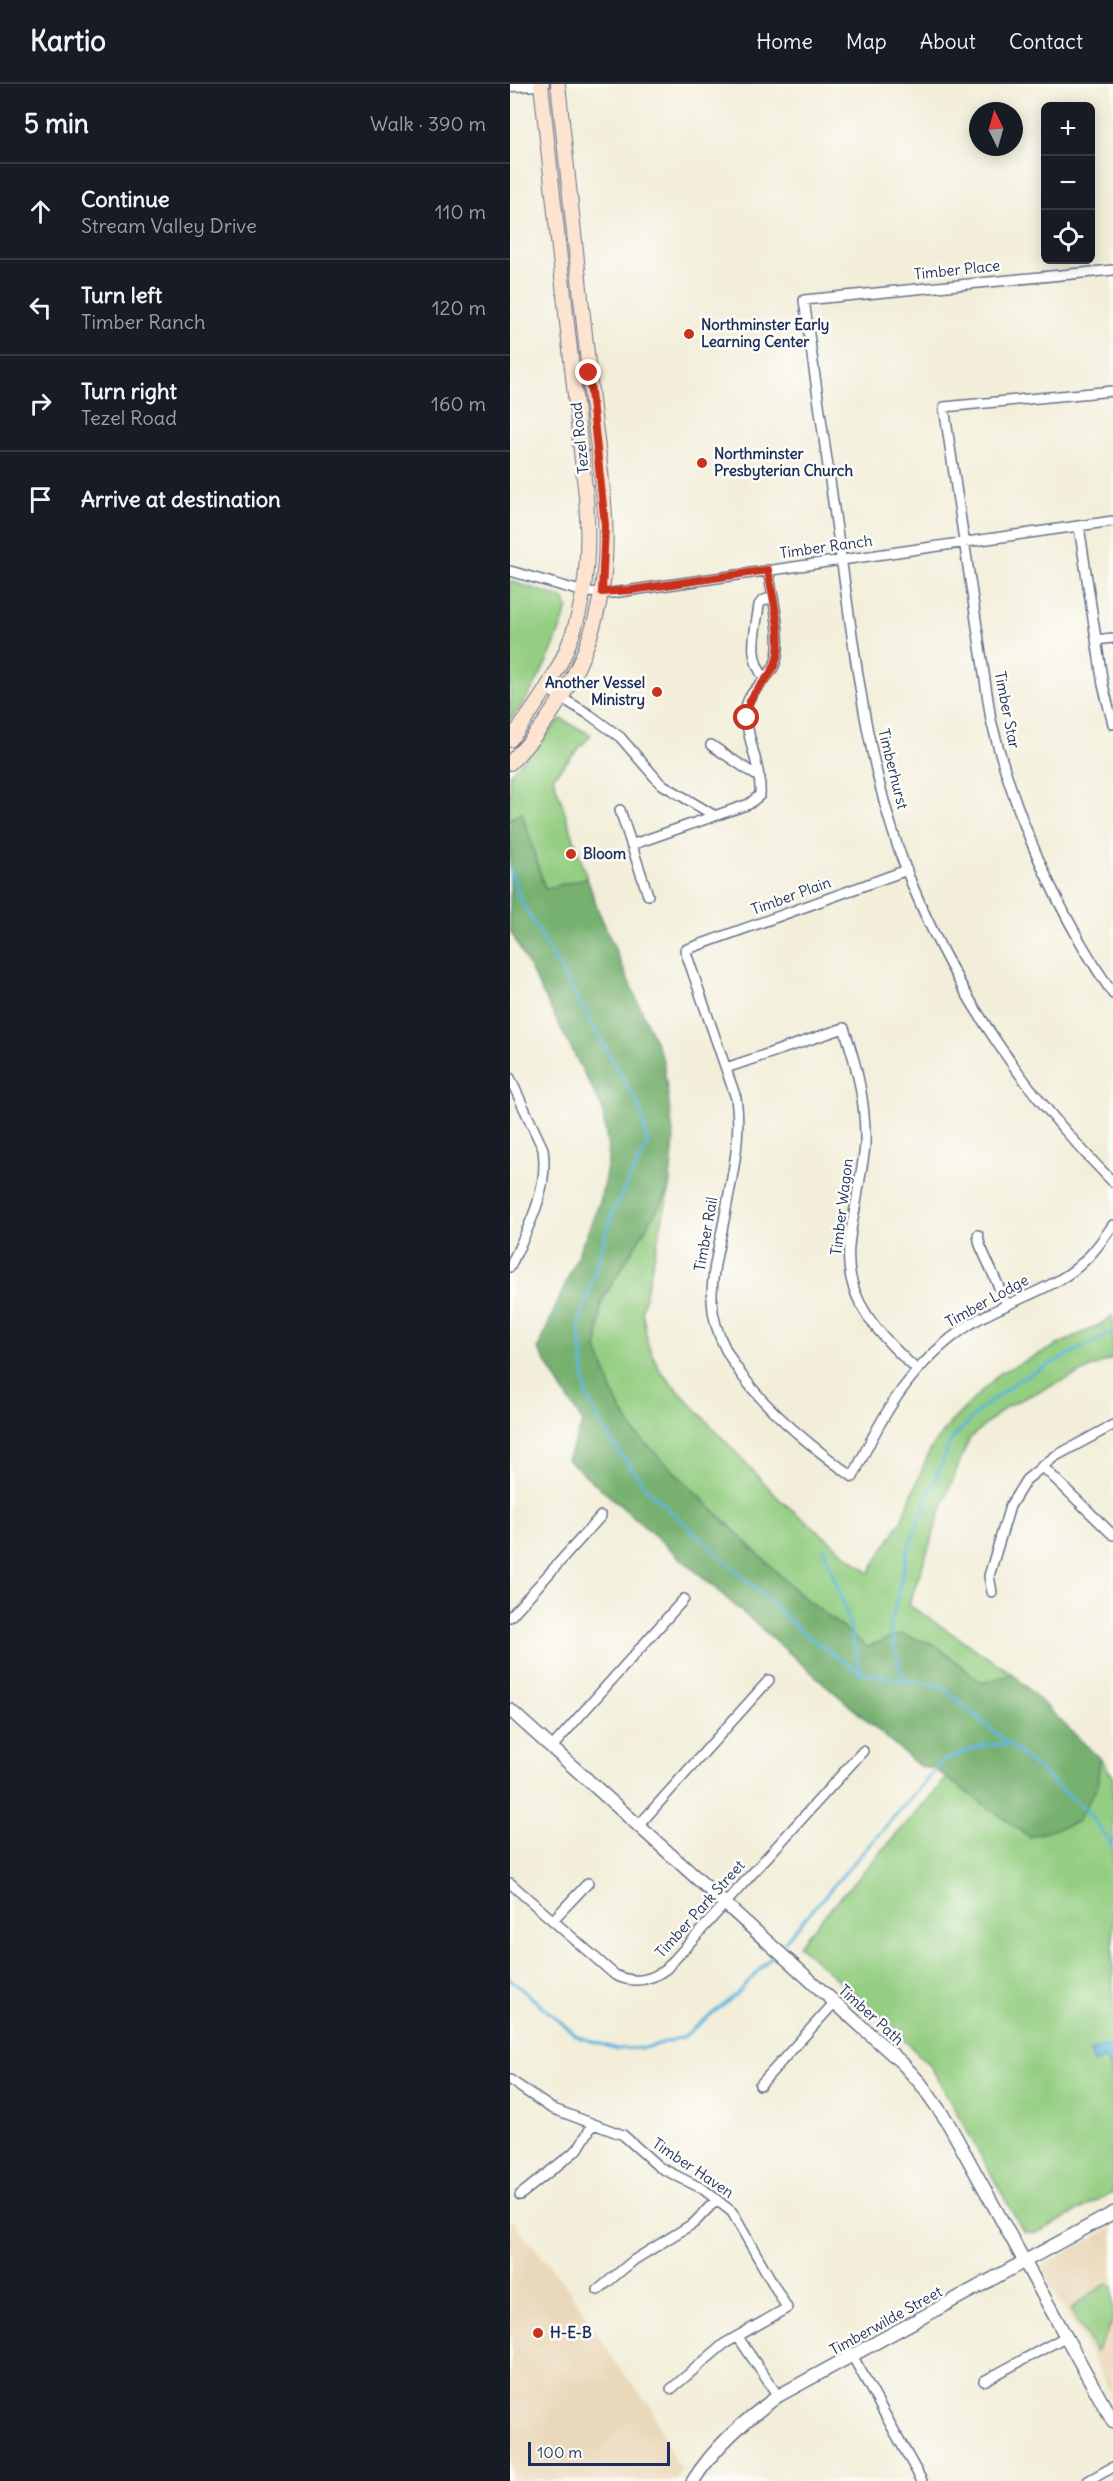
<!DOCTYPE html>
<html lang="en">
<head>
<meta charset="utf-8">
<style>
	body { margin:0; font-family:Delius,sans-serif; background:#20242c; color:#f1f3f6 }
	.controls { position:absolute; right:18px; top:18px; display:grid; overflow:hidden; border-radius:9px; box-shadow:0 3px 15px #0003 }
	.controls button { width:54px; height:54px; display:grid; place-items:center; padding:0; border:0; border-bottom:2px solid #363941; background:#171b24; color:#f1f3f6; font:30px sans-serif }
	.compass { position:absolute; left:459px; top:18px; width:54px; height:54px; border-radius:50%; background:#171b24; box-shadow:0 3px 15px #0003; rotate:355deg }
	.scale { position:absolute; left:18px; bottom:15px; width:142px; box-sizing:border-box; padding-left:6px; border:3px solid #1b2f5e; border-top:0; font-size:16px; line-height:21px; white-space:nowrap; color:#1b2f5e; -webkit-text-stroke:4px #fdfcf7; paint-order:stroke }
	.stop { position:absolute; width:18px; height:18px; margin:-14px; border:4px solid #c8321e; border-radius:50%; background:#fff }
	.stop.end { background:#c8321e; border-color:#fff; box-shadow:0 2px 6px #0008 }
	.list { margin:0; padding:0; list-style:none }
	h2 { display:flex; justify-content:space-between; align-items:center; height:78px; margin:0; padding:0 24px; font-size:26px }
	h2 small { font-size:20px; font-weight:400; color:#9ea1a6 }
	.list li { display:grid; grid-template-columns:39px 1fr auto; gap:18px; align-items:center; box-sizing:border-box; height:96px; padding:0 24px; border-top:2px solid #363941 }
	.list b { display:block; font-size:22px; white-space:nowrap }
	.list p { margin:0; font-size:20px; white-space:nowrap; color:#9ea1a6 }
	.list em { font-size:20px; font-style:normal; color:#9ea1a6 }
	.icon { flex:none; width:33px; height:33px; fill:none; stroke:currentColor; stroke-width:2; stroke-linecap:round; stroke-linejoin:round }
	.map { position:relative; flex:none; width:603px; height:2397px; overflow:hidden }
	header { display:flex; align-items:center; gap:36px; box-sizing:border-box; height:84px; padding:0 30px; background:#171b24; border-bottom:2px solid #363941 }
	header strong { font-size:28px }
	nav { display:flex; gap:33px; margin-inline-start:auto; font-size:21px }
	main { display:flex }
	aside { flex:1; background:#171b24 }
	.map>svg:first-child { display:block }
</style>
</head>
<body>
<header>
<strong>Kartio</strong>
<nav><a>Home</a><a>Map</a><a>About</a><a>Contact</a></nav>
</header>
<main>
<aside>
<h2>5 min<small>Walk · 390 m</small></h2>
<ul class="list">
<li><svg class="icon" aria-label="ahead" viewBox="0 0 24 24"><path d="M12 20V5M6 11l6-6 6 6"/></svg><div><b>Continue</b><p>Stream Valley Drive</p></div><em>110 m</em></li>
<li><svg class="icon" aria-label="left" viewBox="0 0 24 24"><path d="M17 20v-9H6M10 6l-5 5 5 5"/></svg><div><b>Turn left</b><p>Timber Ranch</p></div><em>120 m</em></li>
<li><svg class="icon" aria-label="right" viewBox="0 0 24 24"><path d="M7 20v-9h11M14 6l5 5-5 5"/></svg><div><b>Turn right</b><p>Tezel Road</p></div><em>160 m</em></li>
<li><svg class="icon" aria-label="arrive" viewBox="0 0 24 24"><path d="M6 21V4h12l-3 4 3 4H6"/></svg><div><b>Arrive at destination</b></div></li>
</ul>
</aside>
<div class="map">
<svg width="603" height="2397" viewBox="0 0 603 2397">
	<rect width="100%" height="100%" fill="#fdfcf7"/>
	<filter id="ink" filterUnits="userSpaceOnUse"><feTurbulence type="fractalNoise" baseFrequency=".0167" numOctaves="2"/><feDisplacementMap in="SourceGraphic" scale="12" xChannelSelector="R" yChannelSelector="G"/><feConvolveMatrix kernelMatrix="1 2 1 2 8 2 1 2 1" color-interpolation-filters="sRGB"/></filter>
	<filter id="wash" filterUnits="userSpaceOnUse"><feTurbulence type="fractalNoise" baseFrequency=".008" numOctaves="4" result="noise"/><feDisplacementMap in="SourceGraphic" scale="24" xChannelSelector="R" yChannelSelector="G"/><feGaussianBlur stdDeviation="1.35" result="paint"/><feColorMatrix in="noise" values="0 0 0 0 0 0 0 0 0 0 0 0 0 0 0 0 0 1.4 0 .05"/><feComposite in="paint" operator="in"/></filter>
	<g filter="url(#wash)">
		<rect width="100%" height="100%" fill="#f2eed9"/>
		<path fill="#ead8ba" d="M0 2134 61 2208 106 2280 140 2321 165 2379 172 2384 166 2397H0Z
			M603 2143V2312L532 2186 533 2181Z"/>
		<path fill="#94ce82" stroke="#587e70" stroke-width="1.5" d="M0 497 53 514 58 523C45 563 28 604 0 636Z
			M51 635 81 651 43 693 77 794 35 805 11 729 0 735V690Z
			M159 1106 132 1226 138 1261 151 1288 269 1415 359 1489 391 1437 420 1366 441 1338 490 1289 591 1240 603 1231V1274L497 1322 459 1355 438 1407 399 1521 503 1590 472 1599 425 1561 391 1550 357 1563 288 1509 125 1349 106 1317 87 1265 91 1218Z
			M588 1672 603 1692V2108L527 2149 513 2147 421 1983 377 1939 288 1861 437 1694 520 1753 587 1703Z
			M597 2199 603 2202V2237L586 2268 560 2225Z"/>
		<path fill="#77b170" stroke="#497067" stroke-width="1.5" d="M12 728 35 805 77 794 88 826 153 976 164 1057 159 1106 91 1218 87 1265 106 1317 125 1349 288 1509 357 1563 391 1550 425 1561 472 1599 503 1590 590 1675 587 1703 567 1738 520 1753 423 1684 409 1682 57 1375 73 1339 28 1265 90 1118 99 1073 92 1024 0 846V735Z"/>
		<path fill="#61b5dd" stroke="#3e729e" stroke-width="1.5" d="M603 1959V1993L596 1975 584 1979 580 1967Z"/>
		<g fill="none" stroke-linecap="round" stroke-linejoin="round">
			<path stroke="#61b5dd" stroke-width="3" d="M0 785 11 817 129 1022 138 1060 103 1127 69 1241 77 1314 103 1360 137 1405 298 1553 351 1589 431 1602 578 1728 603 1762
				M314 1465 338 1534 351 1589
				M393 1594 380 1545 397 1468 441 1356 472 1324 507 1297 603 1248
				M275 1857 433 1677 473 1661H500
				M0 1895 68 1953 107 1965 135 1964 173 1953 227 1910 261 1873"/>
		</g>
	</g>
	<g filter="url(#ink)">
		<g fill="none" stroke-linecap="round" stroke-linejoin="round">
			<g stroke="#667289" stroke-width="12">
				<path id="minor" d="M603 186 294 216C307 306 320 397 333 487 347 589 360 692 397 788 443 905 514 1009 603 1098
					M603 307 434 323 481 636C506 735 546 826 603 910
					M569 442 593 601 603 640
					M0 487 74 508 102 509 603 437
					M586 556 603 554
					M255 594C236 573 246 546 249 521L252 517 262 513
					M37 605 80 631 110 653 150 699 205 732
					M201 661 250 694
					M110 726 138 811
					M121 761 239 720 250 711C252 683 234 649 236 624 238 607 257 597 264 582 275 560 262 511 258 486
					M397 786 175 866 226 1014C232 1054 222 1092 215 1131 210 1159 201 1188 202 1217 205 1289 289 1353 343 1393 372 1330 402 1278 462 1239 492 1220 537 1207 564 1186 580 1174 591 1158 603 1141
					M216 984 334 944C347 982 356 1019 355 1060 354 1077 349 1096 347 1114 344 1130 340 1147 339 1163 334 1217 371 1252 407 1286
					M0 994 33 1065C39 1109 17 1145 0 1183
					M468 1151 470 1161 497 1221
					M532 1382 603 1451
					M482 1508 479 1492 500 1422 516 1396 544 1373 603 1341
					M0 1533 91 1432
					M42 1663 174 1515
					M129 1741 259 1596
					M0 1799 105 1891C124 1900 140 1897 156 1885L353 1667
					M43 1836 78 1799
					M0 1996 41 2024 113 2051 149 2083 193 2105 222 2128 277 2224 214 2260 161 2305
					M250 2001 325 1918
					M10 2111 68 2065 83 2040
					M88 2206 124 2176 184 2139 206 2116
					M228 2253 268 2312
					M343 2273 412 2397
					M474 2297 555 2253
					M578 2397 603 2383"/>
			</g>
			<g stroke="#667289" stroke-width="15">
				<path id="tertiary" d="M0 1 33 0
					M0 1626 392 1979 411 2000 437 2037 603 2338
					M183 2397C205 2362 234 2337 268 2312L603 2129"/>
			</g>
			<g stroke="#667289" stroke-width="16">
				<path id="secondary" d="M0 656C65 574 83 517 76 413L31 0
					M0 679C46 633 79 575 91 510 103 447 89 379 82 316 71 211 59 105 48 0"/>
			</g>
			<use href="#minor" stroke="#fff" stroke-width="9"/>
			<use href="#tertiary" stroke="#fff" stroke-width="12"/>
			<use href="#secondary" stroke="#fde4d1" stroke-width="14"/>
		</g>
	</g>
	<g fill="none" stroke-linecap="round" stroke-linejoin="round" filter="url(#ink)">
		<path stroke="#c8321e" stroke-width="8" d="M79 289 95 441 92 508 122 506 258 486C262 511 273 550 267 574 262 598 235 607 237 634"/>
	</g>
	<g fill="#c8321e" stroke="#fdfcf7" stroke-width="2">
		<circle cx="179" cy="250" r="6"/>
		<circle cx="192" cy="379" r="6"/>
		<circle cx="147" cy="608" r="6"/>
		<circle cx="61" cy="770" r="6"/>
		<circle cx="28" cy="2249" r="6"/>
	</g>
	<g text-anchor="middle" stroke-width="5" stroke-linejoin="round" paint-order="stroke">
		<g font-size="15" fill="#1b2f5e" stroke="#fdfcf7">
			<text transform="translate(447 186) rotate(-6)" y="5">Timber Place</text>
			<text transform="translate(70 354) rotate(-96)" y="5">Tezel Road</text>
			<text transform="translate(316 463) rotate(-8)" y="5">Timber Ranch</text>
			<text transform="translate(497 626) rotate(79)" y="5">Timber Star</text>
			<text transform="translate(383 685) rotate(76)" y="5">Timberhurst</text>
			<text transform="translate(281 812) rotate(-20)" y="5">Timber Plain</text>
			<text transform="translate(332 1123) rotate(-83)" y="5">Timber Wagon</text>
			<text transform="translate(196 1150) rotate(-80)" y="5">Timber Rail</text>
			<text transform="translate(477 1217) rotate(-29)" y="5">Timber Lodge</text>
			<text transform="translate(190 1825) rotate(-48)" y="5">Timber Park Street</text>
			<text transform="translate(361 1931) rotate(42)" y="5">Timber Path</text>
			<text transform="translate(183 2084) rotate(34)" y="5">Timber Haven</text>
			<text transform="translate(376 2237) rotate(-29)" y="5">Timberwilde Street</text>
		</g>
		<g font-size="15" font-weight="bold" fill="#1b2f5e" stroke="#fdfcf7" text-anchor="start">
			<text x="191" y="246">Northminster Early<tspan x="191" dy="17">Learning Center</tspan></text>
			<text x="204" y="375">Northminster<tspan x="204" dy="17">Presbyterian Church</tspan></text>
			<text x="135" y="604" text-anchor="end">Another Vessel<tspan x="135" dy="17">Ministry</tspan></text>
			<text x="73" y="775">Bloom</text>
			<text x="40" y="2254">H-E-B</text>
		</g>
	</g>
</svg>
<div class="controls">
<button>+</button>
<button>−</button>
<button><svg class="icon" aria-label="locate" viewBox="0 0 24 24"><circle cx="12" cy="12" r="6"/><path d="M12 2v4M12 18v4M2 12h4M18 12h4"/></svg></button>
</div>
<svg class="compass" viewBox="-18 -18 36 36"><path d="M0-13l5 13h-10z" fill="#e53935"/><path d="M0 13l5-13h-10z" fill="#9ea1a6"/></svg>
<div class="scale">100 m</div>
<div class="stop" style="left:237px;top:634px"></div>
<div class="stop end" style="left:79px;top:289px"></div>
</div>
</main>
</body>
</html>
